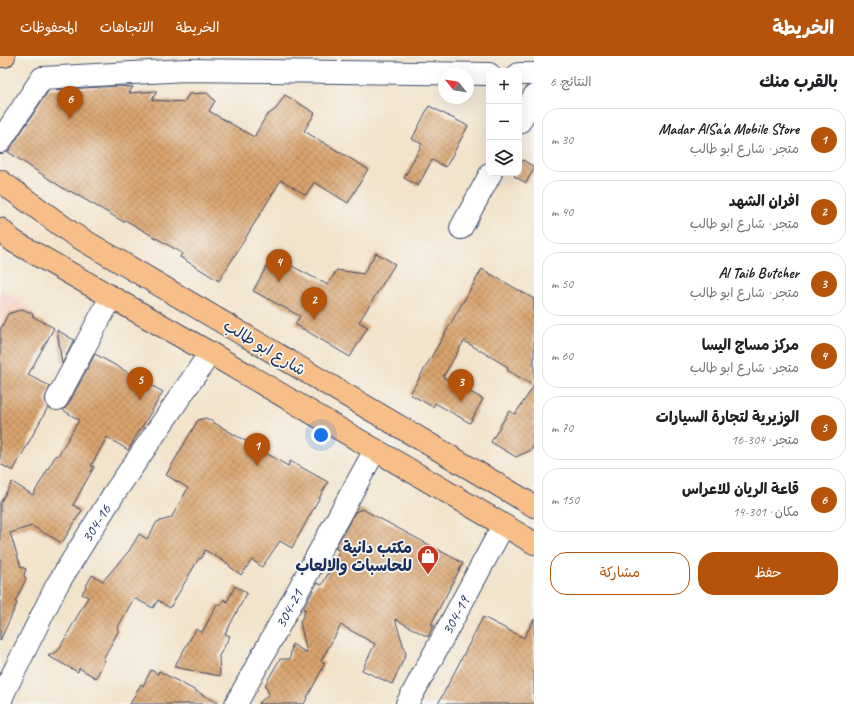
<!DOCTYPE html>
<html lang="ar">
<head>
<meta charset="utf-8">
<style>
	body { margin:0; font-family:Caveat,"Playpen Sans Arabic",sans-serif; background:#f6f6f6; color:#202124; direction:rtl }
	.controls { position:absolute; right:12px; top:12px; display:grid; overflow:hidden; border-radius:8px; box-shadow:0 4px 16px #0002 }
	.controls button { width:36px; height:36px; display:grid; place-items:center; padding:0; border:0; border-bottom:1px solid #e0e0e0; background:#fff; color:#202124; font:20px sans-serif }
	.compass { position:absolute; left:438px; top:12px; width:36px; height:36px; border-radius:50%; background:#fff; box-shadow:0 4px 16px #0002; rotate:300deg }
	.you { position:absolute; left:321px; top:379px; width:14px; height:14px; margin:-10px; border:3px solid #fff; border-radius:50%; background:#1a73e8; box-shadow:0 0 0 6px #1a73e833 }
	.badge { display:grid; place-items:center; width:26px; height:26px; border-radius:50%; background:#b45309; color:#fff; font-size:13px; font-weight:700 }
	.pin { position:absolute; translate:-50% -33px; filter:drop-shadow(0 1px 2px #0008) }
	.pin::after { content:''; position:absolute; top:21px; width:14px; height:12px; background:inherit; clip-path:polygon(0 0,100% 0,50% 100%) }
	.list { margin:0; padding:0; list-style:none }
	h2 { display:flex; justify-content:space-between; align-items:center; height:52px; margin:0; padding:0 16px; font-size:17px }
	h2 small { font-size:13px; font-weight:400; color:#757577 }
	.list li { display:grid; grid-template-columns:26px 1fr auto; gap:12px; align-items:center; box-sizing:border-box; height:64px; margin:0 8px 8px; padding:0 8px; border:1px solid #e0e0e0; border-radius:16px }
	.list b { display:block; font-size:15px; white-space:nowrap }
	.list p { margin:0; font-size:13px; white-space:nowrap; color:#757577 }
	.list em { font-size:13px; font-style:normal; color:#757577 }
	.actions { display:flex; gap:8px; padding:12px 16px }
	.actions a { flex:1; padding:9px 0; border:1px solid #b45309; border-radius:16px; text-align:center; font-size:14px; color:#b45309 }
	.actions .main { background:#b45309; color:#fff }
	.icon { flex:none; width:22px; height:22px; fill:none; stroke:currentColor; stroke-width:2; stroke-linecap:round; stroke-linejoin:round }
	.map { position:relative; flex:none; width:534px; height:648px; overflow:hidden; direction:ltr }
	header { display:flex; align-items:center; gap:24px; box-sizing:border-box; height:56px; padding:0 20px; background:#b45309; color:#fff }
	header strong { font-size:19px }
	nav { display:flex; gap:22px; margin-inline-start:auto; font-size:14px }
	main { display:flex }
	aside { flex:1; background:#fff }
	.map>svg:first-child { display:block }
</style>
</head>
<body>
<header>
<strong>الخريطة</strong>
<nav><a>الخريطة</a><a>الاتجاهات</a><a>المحفوظات</a></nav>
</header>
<main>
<aside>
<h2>بالقرب منك<small>النتائج: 6</small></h2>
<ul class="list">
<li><span class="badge">1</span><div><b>Madar AlSa'a Mobile Store</b><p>متجر · شارع ابو طالب</p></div><em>30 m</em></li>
<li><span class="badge">2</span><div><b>افران الشهد</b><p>متجر · شارع ابو طالب</p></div><em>40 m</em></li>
<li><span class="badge">3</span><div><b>Al Taib Butcher</b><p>متجر · شارع ابو طالب</p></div><em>50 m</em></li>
<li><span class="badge">4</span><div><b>مركز مساج اليسا</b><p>متجر · شارع ابو طالب</p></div><em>60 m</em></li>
<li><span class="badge">5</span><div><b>الوزيرية لتجارة السيارات</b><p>متجر · 304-16</p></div><em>70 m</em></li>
<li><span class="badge">6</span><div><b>قاعة الريان للاعراس</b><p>مكان · 301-14</p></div><em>150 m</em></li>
</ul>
<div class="actions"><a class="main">حفظ</a><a>مشاركة</a></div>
</aside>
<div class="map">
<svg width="534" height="648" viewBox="0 0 534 648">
	<defs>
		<pattern id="building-cross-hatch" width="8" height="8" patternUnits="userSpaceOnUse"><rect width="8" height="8" fill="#d9a36d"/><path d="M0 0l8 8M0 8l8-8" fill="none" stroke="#af855d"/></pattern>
	</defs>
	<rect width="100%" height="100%" fill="#f6f6f2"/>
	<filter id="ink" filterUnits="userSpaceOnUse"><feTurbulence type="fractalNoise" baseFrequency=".025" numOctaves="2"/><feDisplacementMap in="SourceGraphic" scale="8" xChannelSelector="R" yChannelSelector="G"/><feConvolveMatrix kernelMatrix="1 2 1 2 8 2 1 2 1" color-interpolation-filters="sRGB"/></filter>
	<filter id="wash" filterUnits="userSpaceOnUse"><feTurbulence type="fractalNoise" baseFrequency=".012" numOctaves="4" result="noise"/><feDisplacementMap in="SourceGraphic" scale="16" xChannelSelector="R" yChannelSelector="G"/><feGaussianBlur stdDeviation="0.9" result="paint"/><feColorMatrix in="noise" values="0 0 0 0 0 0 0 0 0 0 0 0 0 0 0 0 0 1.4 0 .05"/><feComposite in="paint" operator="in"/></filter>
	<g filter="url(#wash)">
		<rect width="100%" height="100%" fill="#f2e3cb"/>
		<path fill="#f6d1c5" d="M0 232 35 257 0 325Z"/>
		<g id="blocks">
			<path fill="url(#building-cross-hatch)" d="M117 30 133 31 129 37 157 35 152 44 184 46 189 38 207 37 215 45 209 55 254 81 266 60 276 53 285 39 315 57 304 75 368 113 348 147 314 126 306 139 281 124 219 225 180 201 182 197 125 164 124 166 70 135 69 136 8 96 49 34Z
				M429 50 468 70 446 111 432 104 418 130 404 122 422 88 412 83Z
				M523 104 534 111V113L526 127 514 120 516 117H519V111Z
				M275 195 290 204 288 208 328 229 337 214 363 218 376 197 395 208 359 266 368 271 350 301 295 268 300 260 253 235Z
				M482 213 534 243V389L531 394 516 401 491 386 509 355 515 358 534 330 507 314 508 311 464 285 443 321 483 343 470 367 435 347 433 351 410 338Z
				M23 253 33 258 32 260 54 272 28 319 50 330 45 343 48 351 13 415 0 408V274L8 258Z
				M57 274 74 284 62 308Z
				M95 298 163 336 128 394 107 381 91 410 94 411 73 449 82 454 62 487 32 470 10 477 21 511 26 513 24 519 26 523 15 546 17 547 0 585V447L12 426 33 439 56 399 58 400 79 364 63 354 68 349Z
				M206 362 288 410 290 405 328 426 292 492 280 485 262 511 252 504 241 519 229 510 230 509 205 494 201 503 199 502 170 552 158 544 153 552 134 542 117 573 119 574 103 603 105 604 96 622 79 612 78 616 48 600 58 595 88 541 82 538 92 519 103 525 129 495 139 478 147 483 157 466 171 462 188 432 166 419 198 364Z
				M362 453 463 507 431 568 434 569 428 581 395 563 406 598 392 628 362 614 375 588 341 569 321 605 325 607 304 648H258L269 638 265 629 280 603H290L292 588 307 597 300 566 306 554 303 553 317 527 322 529 340 495 335 492 355 456Z
				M235 530 247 537 225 578 230 580 219 600 220 620 174 611 196 573 202 577 217 548 220 550 224 543 227 546Z
				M483 561 524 582 534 563V648H438Z
				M151 614 158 618 159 615 220 648H130L141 628 143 630Z"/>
		</g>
	</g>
	<g filter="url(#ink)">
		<use href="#blocks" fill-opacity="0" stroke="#3b4a6e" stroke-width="1"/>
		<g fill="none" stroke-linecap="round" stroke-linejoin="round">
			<g stroke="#3b4a6e" stroke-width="24">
				<g id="minor">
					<path d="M519 18H534"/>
					<path d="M519 67 534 40"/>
					<path d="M0 86 42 22 186 14 489 18"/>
					<path d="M461 172 491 117"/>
					<path d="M57 343 111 241"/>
					<path id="s1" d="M0 648 3 638 57 529 113 439 210 297"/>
					<path id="s2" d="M236 648 375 394"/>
					<path id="s3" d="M407 648 503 470"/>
				</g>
			</g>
			<g stroke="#3b4a6e" stroke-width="24">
				<path id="major" d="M0 125 73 178 534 450
					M0 173 13 185 210 297 534 487"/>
			</g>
			<g stroke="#3b4a6e" stroke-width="24">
				<path id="highway" d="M0 0H4"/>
			</g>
			<use href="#minor" stroke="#fff" stroke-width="22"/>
			<use href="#major" stroke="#f7be87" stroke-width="22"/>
			<use href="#highway" stroke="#f7be87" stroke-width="22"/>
		</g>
	</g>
	<defs>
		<g id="shop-pin" transform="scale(1.15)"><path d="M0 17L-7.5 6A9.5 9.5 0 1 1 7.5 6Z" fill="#c8321e" stroke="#f6f6f2"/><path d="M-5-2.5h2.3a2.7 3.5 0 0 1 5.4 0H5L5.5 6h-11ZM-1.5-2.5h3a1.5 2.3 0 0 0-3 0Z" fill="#fff"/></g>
	</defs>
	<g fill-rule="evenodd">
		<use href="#shop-pin" x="428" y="500"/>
	</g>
	<g text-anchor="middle" stroke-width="3.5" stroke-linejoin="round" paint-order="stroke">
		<g font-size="16" fill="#1b2f5e" stroke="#f6f6f2">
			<text transform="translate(265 291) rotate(31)" y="6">شارع ابو طالب</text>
			<text dy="6" stroke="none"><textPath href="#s1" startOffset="205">304-16</textPath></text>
			<text dy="6" stroke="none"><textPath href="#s2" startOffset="109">304-21</textPath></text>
			<text dy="6" stroke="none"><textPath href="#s3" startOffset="101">304-19</textPath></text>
		</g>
		<g font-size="16" font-weight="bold" fill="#1b2f5e" stroke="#f6f6f2" text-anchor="end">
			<text x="412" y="497">مكتب دانية<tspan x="412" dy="18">للحاسبات والالعاب</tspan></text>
		</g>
	</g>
</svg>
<div class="controls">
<button>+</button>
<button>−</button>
<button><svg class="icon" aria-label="layers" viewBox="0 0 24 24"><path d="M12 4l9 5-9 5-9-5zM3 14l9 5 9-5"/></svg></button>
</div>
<svg class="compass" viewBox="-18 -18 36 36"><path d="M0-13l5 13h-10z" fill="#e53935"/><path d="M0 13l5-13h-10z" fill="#757577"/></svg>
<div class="you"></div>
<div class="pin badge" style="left:257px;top:410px">1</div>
<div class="pin badge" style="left:314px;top:264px">2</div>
<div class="pin badge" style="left:461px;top:346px">3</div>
<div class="pin badge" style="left:279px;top:226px">4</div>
<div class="pin badge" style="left:140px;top:344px">5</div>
<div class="pin badge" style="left:70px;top:63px">6</div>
</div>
</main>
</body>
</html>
